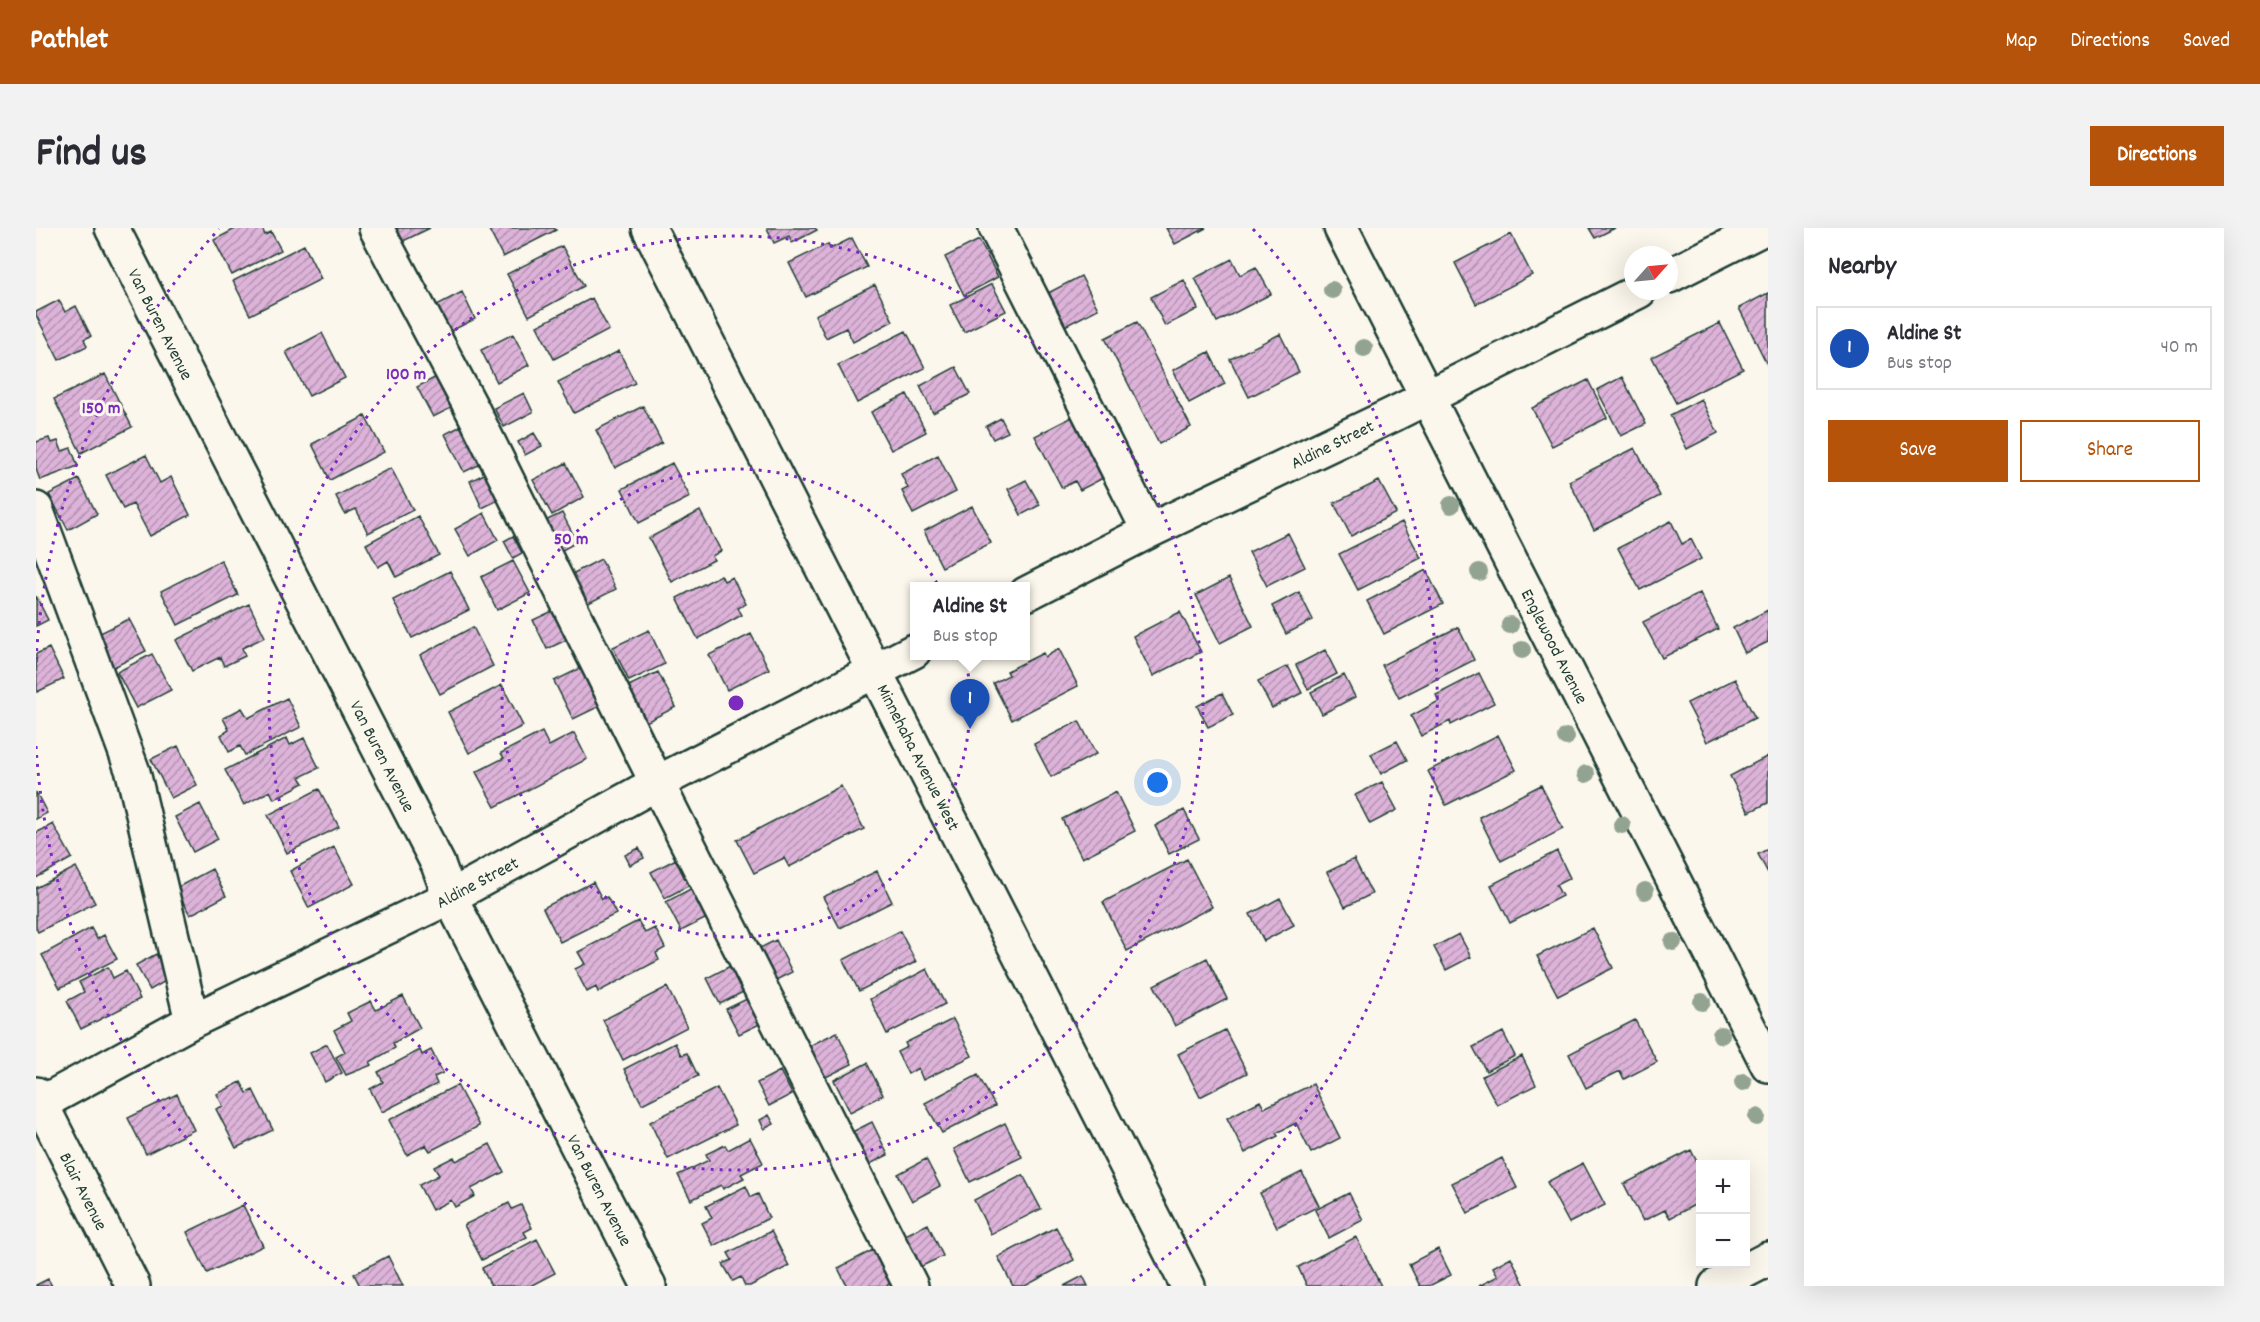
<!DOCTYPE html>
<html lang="en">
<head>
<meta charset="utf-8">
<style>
	body { margin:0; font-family:Dekko,sans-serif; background:#f2f2f3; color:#2b2b33 }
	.controls { position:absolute; right:18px; bottom:18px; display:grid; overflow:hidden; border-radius:0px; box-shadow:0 6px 24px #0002 }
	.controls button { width:54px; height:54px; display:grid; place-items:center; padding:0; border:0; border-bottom:2px solid #e1e1e2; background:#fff; color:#2b2b33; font:30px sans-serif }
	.compass { position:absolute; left:1588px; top:18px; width:54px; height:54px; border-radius:50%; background:#fff; box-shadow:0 6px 24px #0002; rotate:63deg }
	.you { position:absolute; left:1122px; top:555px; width:21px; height:21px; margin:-15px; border:4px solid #fff; border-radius:50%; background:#1a73e8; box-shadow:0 0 0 9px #1a73e833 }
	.badge { display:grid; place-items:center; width:39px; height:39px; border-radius:50%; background:#b45309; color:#fff; font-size:20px; font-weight:700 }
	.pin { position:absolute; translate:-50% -50px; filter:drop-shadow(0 2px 3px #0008) }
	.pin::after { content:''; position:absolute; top:32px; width:21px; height:18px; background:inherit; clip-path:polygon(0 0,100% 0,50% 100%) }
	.popup { position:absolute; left:874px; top:354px; width:120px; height:78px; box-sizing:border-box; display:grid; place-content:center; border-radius:0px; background:#fff; filter:drop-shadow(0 2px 4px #0005); font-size:20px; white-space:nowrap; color:#7c7c81 }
	.popup b { font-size:22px; color:#2b2b33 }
	.popup::after { content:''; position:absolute; left:50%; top:100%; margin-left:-12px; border:12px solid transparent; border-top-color:#fff }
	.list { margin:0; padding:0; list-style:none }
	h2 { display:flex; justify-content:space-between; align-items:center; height:78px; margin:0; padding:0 24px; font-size:26px }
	h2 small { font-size:20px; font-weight:400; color:#7c7c81 }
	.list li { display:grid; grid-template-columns:39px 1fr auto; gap:18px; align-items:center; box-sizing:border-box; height:84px; margin:0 12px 12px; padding:0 12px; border:2px solid #e1e1e2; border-radius:0px }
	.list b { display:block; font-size:22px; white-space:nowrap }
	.list p { margin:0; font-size:20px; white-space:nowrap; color:#7c7c81 }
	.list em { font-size:20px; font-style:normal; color:#7c7c81 }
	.actions { display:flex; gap:12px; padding:18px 24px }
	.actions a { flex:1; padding:14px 0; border:2px solid #b45309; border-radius:0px; text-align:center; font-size:21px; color:#b45309 }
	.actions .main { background:#b45309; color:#fff }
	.map { position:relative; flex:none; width:1732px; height:1058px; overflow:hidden; border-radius:0px }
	header { display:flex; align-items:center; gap:36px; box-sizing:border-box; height:84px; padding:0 30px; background:#b45309; color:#fff }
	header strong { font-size:28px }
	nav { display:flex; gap:33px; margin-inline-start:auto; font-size:21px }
	.intro { display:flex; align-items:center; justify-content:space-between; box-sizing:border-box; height:144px; padding:0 36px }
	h1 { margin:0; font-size:42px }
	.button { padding:15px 27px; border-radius:0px; background:#b45309; color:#fff; font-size:21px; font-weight:700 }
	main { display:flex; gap:36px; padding:0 36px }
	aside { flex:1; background:#fff; border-radius:0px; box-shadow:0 6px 24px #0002 }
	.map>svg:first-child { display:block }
</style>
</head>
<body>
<header>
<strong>Pathlet</strong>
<nav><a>Map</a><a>Directions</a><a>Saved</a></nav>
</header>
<div class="intro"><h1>Find us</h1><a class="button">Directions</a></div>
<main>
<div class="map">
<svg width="1732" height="1058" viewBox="0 0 1732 1058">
	<defs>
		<pattern id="building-hatch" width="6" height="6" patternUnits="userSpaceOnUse" patternTransform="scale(1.5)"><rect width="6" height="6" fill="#deb3d9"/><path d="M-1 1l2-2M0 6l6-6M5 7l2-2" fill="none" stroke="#b393b1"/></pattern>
	</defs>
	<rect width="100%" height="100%" fill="#fbf7ec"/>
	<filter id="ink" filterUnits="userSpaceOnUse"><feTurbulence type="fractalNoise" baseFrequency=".0167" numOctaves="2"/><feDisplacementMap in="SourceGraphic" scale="12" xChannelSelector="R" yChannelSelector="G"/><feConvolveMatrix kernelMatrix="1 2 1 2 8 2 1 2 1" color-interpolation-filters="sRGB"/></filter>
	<g filter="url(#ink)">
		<path fill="url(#building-hatch)" stroke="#1f3d34" stroke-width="1.5" d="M201 0H226L229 7 235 4 245 22 196 47 178 12Z
			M355 0H394L363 15Z
			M452 0H518L520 2 467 29Z
			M731 0H779L781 2 756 15 753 8 738 15Z
			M1130 0H1170L1139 16Z
			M1553 0H1579L1559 10Z
			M1475 6 1496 47 1440 76 1419 35Z
			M816 10 831 39 770 69 753 35 792 16 794 21Z
			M943 12 962 49 928 67 909 29Z
			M268 17 285 51 214 87 197 53Z
			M526 18 548 58 493 88 471 46Z
			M1196 31 1204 47 1220 39 1235 66 1181 94 1159 50Z
			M1045 48 1062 81 1027 99 1010 66Z
			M1148 52 1162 81 1129 98 1115 69Z
			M956 56 970 83 928 104 914 77Z
			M839 57 857 93 817 114 810 100 790 110 779 87Z
			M426 64 439 91 411 105 397 79Z
			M1732 65V138L1703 80Z
			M556 70 573 102 518 131 501 98Z
			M23 72 29 84 40 78 55 108 48 111 51 118 23 132 0 87V84Z
			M1101 94 1155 199 1123 216 1069 110Z
			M1684 95 1707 141 1640 175 1616 129Z
			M870 103 889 140 821 175 802 137Z
			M286 105 309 150 273 168 250 124Z
			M477 106 493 137 461 154 445 122Z
			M1244 106 1263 144 1213 169 1194 131Z
			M583 123 599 155 538 185 522 154Z
			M1173 124 1189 156 1153 175 1137 142Z
			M920 139 934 166 897 185 884 158Z
			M408 145 423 176 397 189 381 159Z
			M69 146 96 199 45 225 18 171Z
			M1586 149 1610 196 1585 208 1561 162Z
			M1552 152 1571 190 1516 218 1496 180Z
			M488 165 497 184 468 199 458 180Z
			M871 166 890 204 855 222 835 184Z
			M1665 171 1682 205 1651 221 1634 187Z
			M607 178 626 215 579 240 560 202Z
			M1042 186 1073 247 1044 262 1039 253 1026 260 999 208Z
			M329 188 348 224 294 252 276 216Z
			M965 190 972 204 957 211 950 198Z
			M431 195 449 234 428 244 409 206Z
			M498 205 506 218 489 227 482 214Z
			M13 210 15 215 22 213 26 223 35 220 42 238 4 252 0 241V214Z
			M1599 220 1624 268 1558 302 1533 253Z
			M110 227 124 255 135 249 154 287 114 308 97 276 87 281 70 247Z
			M902 227 920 264 877 286 866 263 872 260 865 246Z
			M530 235 548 269 516 287 497 252Z
			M636 235 654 269 603 295 586 261Z
			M355 240 377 282 332 305 320 281 309 286 300 268Z
			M454 243 467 270 446 280 434 253Z
			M43 251 61 286 32 302 13 266Z
			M990 252 1004 277 985 287 972 261Z
			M1343 253 1360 285 1315 308 1298 275Z
			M936 278 955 315 906 339 888 303Z
			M664 283 685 323 676 328 678 332 636 354 613 310Z
			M448 285 462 312 434 328 419 301Z
			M526 285 541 314 519 326 503 296Z
			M382 288 403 327 360 349 352 333 342 339 330 316Z
			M1635 293 1646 316 1655 311 1665 331 1604 362 1582 320Z
			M1366 294 1385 330 1322 362 1303 326Z
			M1252 305 1269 339 1231 358 1213 324Z
			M477 308 486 325 477 330 468 313Z
			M565 331 580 361 545 379 530 349Z
			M185 332 202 367 142 397 125 363Z
			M477 333 494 365 461 382 445 349Z
			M1390 342 1407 376 1348 406 1331 373Z
			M414 343 433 382 376 410 357 372Z
			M685 347 688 353 696 349 710 376 702 380 706 387 662 411 641 370Z
			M1193 350 1217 398 1184 415 1160 367Z
			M1263 364 1277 392 1250 406 1236 378Z
			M1664 365 1682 401 1626 430 1607 394Z
			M0 368 12 392 0 398Z
			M213 376 229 409 206 420 209 428 188 438 184 429 156 443 140 412Z
			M523 380 537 409 511 421 497 392Z
			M1732 382V414L1709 425 1697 400Z
			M1144 384 1165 424 1117 448 1097 408Z
			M93 391 110 423 76 440 60 407Z
			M437 399 457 438 404 466 384 427Z
			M1422 399 1438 432 1363 470 1346 437Z
			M613 402 629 436 593 453 577 419Z
			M715 406 733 441 691 462 673 427Z
			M13 420 28 451 1 464 0 426Z
			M1023 421 1042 458 976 492 957 455 973 447 971 443 1007 425 1009 429Z
			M1289 422 1301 446 1272 461 1260 437Z
			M116 426 135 462 100 480 81 444Z
			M1252 438 1266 465 1236 480 1222 453Z
			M547 439 566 477 537 491 518 453Z
			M622 444 640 479 604 497 586 461Z
			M1443 445 1458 475 1415 497 1414 493 1385 508 1375 488 1403 473 1400 467Z
			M1308 447 1319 469 1286 486 1275 464Z
			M1699 451 1719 490 1671 514 1651 475Z
			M466 457 487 498 433 525 412 484Z
			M1186 465 1197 487 1172 499 1161 478Z
			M251 470 265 499 209 527 204 518 193 524 185 507 193 502 187 490 206 480 212 490Z
			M1043 493 1060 526 1015 549 998 516Z
			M506 504 513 518 538 505 551 531 459 579 440 544 468 530 465 525Z
			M1462 507 1480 542 1410 577 1392 543Z
			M251 510 254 517 268 510 283 540 264 549 268 555 238 571 234 563 208 577 189 542Z
			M1361 513 1371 532 1345 546 1335 526Z
			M142 518 161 557 135 570 115 531Z
			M1732 528V575L1713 584 1694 548Z
			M1346 554 1361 582 1334 596 1319 567Z
			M1505 557 1527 601 1465 633 1443 589Z
			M805 558 828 601 753 639 748 630 718 645 701 612Z
			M283 561 303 599 251 625 232 587Z
			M0 564 11 585 0 591Z
			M1080 564 1099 603 1046 630 1026 591Z
			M164 576 182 611 157 624 139 589Z
			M1148 582 1163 611 1133 626 1119 598Z
			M17 596 36 630 0 650V605Z
			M298 619 318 656 273 680 254 643Z
			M603 620 608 630 594 637 589 627Z
			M1732 621V645L1722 626Z
			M1521 623 1534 650 1520 657 1526 668 1474 695 1455 657Z
			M640 631 654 657 629 670 615 644Z
			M1151 631 1176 679 1091 723 1067 674Z
			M1318 631 1336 666 1309 679 1291 644Z
			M40 639 59 675 2 704 0 700V660Z
			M176 641 190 668 154 687 140 660Z
			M841 643 856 674 804 700 787 669Z
			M557 654 566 671 571 669 580 686 524 714 507 680Z
			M660 658 675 688 645 703 630 674Z
			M1244 670 1258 697 1228 713 1214 686Z
			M602 693 609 705 619 700 629 720 620 725 623 732 562 764 560 759 551 764 539 741 549 736 542 724Z
			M55 700 61 711 68 707 81 731 24 760 6 727Z
			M1557 700 1577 740 1522 768 1501 728Z
			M864 703 880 734 823 763 807 732Z
			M1423 706 1435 729 1410 742 1398 719Z
			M740 712 756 744 730 757 714 725Z
			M120 726 133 751 114 762 100 737Z
			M1171 730 1191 771 1139 798 1118 757Z
			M698 736 711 762 684 776 671 750Z
			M72 739 77 750 90 743 104 771 45 801 31 773 48 764 43 754Z
			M891 741 909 776 851 806 834 771Z
			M631 759 651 799 587 832 567 792Z
			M367 768 384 800 357 815 359 820 334 834 336 837 310 847 300 829 309 824 298 802 315 793 311 785 335 773 340 782Z
			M717 768 730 793 703 806 690 781Z
			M917 791 936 828 887 852 882 840 872 846 861 824 871 819 869 815Z
			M1599 792 1621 834 1588 851 1584 843 1550 860 1533 826Z
			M1189 802 1211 845 1164 869 1142 826Z
			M801 804 816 836 788 850 773 818Z
			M1467 804 1479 828 1450 843 1437 819Z
			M639 815 645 827 651 825 662 848 606 876 588 841Z
			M291 816 306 845 289 854 274 825Z
			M384 822 386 827 395 822 407 845 398 849 401 856 346 884 334 861 347 854 342 844Z
			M1486 828 1500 857 1461 877 1446 848Z
			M831 835 847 867 814 884 798 852Z
			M744 843 756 866 733 878 721 855Z
			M942 847 959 878 906 905 889 875Z
			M205 854 211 865 217 862 237 902 200 920 180 881 187 878 181 866Z
			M1277 856 1304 910 1275 925 1260 895 1240 905 1242 908 1209 925 1191 890 1224 873 1228 880Z
			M421 857 443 898 394 923 390 917 371 927 353 892Z
			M681 860 700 897 632 931 614 894Z
			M141 866 158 902 110 926 92 890Z
			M733 887 738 896 728 901 724 892Z
			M836 894 852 927 826 940 810 907Z
			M969 895 986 929 934 954 918 921Z
			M714 910 727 935 705 946 708 950 687 961 685 957 655 972 642 947 673 932 670 926 689 917 692 922Z
			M454 916 468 944 435 961 439 968 419 979 415 972 396 982 383 957 403 947 398 939 418 929 420 933Z
			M1655 922 1664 940V974L1634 990 1629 982 1607 993 1588 956Z
			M1466 930 1481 960 1432 985 1416 955Z
			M890 931 904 958 876 973 862 946Z
			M1547 935 1569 977 1533 995 1511 954Z
			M1266 944 1283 978 1241 999 1224 965Z
			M987 947 1005 981 955 1006 938 972Z
			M710 958 715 969 722 966 733 990 678 1018 666 995 676 990 670 978Z
			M1313 965 1327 992 1293 1010 1279 982Z
			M473 975 476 981 485 977 496 1000 488 1004 491 1009 446 1032 428 997Z
			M207 977 227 1018 171 1045 151 1004Z
			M892 996 907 1028 880 1041 865 1009Z
			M1020 999 1038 1032 989 1058H977L962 1029Z
			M735 1003 753 1038 714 1058H709L705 1049 697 1053 687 1036 696 1032 692 1025Z
			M1320 1009 1345 1058H1271L1262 1039Z
			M501 1011 519 1045 494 1058H455L446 1040Z
			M1402 1021 1415 1047 1393 1058H1384L1373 1036Z
			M837 1022 854 1056 850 1058H811L802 1040Z
			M352 1028 367 1058H324L318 1046Z
			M1475 1029 1489 1058H1443L1462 1048 1457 1039Z
			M1047 1048 1052 1058H1028Z
			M12 1051 16 1058H0V1057Z"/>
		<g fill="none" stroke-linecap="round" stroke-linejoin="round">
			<g stroke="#1f3d34" stroke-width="38">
				<path id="minor" d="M76 0 402 636 414 669 613 1058
					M340 0 437 183 603 519 875 1058
					M613 0 1152 1058
					M960 0 1113 303
					M1305 0 1732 837
					M1633 48 1728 0
					M0 281 97 544 156 793
					M990 366 1113 303 1358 186 1603 63
					M0 866 97 1058
					M0 878 156 793 414 669 621 555 878 423
					M1680 1058 1732 1031"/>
			</g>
			<use href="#minor" stroke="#fbf7ec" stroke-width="33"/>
		</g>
		<g fill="#93a392">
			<circle cx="1296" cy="62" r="9"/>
			<circle cx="1328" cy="120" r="9"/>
			<circle cx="1415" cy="277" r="9"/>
			<circle cx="1443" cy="344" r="9"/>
			<circle cx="1474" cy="397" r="9"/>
			<circle cx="1486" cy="422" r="9"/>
			<circle cx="1530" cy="509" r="9"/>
			<circle cx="1550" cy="546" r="9"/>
			<circle cx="1586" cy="597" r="9"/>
			<circle cx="1609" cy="663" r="9"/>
			<circle cx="1637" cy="714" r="9"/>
			<circle cx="1666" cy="774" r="9"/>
			<circle cx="1685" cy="807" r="9"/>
			<circle cx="1707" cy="854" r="9"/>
			<circle cx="1721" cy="889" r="9"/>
		</g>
	</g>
	<g fill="none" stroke="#7b2cbf" stroke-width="3" stroke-dasharray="3 6">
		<circle cx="700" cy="475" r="234"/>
		<circle cx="700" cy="475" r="467"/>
		<path d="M308 1056A701 701 0 0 1 0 518M0 432A701 701 0 0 1 183 1M1217 1A701 701 0 0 1 1092 1056"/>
	</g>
	<g text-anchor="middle" stroke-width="6" stroke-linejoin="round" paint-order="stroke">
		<g font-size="18" fill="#1f3d34" stroke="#fbf7ec">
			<text transform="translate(125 96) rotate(63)" y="6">Van Buren Avenue</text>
			<text transform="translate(1296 216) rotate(-26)" y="6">Aldine Street</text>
			<text transform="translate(1519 418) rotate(63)" y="6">Englewood Avenue</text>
			<text transform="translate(347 528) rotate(63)" y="6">Van Buren Avenue</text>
			<text transform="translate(883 529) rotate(63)" y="6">Minnehaha Avenue West</text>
			<text transform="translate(441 654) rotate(-28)" y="6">Aldine Street</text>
			<text transform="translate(564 962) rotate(63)" y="6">Van Buren Avenue</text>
			<text transform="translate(48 963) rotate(63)" y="6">Blair Avenue</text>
		</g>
	</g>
	<circle cx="700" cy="475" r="9" fill="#7b2cbf" stroke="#fbf7ec" stroke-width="3"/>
	<g font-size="18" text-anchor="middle" font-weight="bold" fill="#7b2cbf" stroke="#fbf7ec" stroke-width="6" stroke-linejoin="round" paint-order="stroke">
		<text x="370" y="151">100 m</text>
		<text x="65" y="185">150 m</text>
		<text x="535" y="316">50 m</text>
	</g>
</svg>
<div class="controls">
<button>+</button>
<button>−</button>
</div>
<svg class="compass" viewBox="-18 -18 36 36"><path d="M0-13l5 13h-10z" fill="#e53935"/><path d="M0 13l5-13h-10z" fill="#7c7c81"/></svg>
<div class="you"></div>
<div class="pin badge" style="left:934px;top:501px;background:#1a4fb4">1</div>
<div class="popup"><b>Aldine St</b>Bus stop</div>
</div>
<aside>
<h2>Nearby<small></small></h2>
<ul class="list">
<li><span class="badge" style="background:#1a4fb4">1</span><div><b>Aldine St</b><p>Bus stop</p></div><em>40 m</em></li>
</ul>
<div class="actions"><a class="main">Save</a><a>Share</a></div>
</aside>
</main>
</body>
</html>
